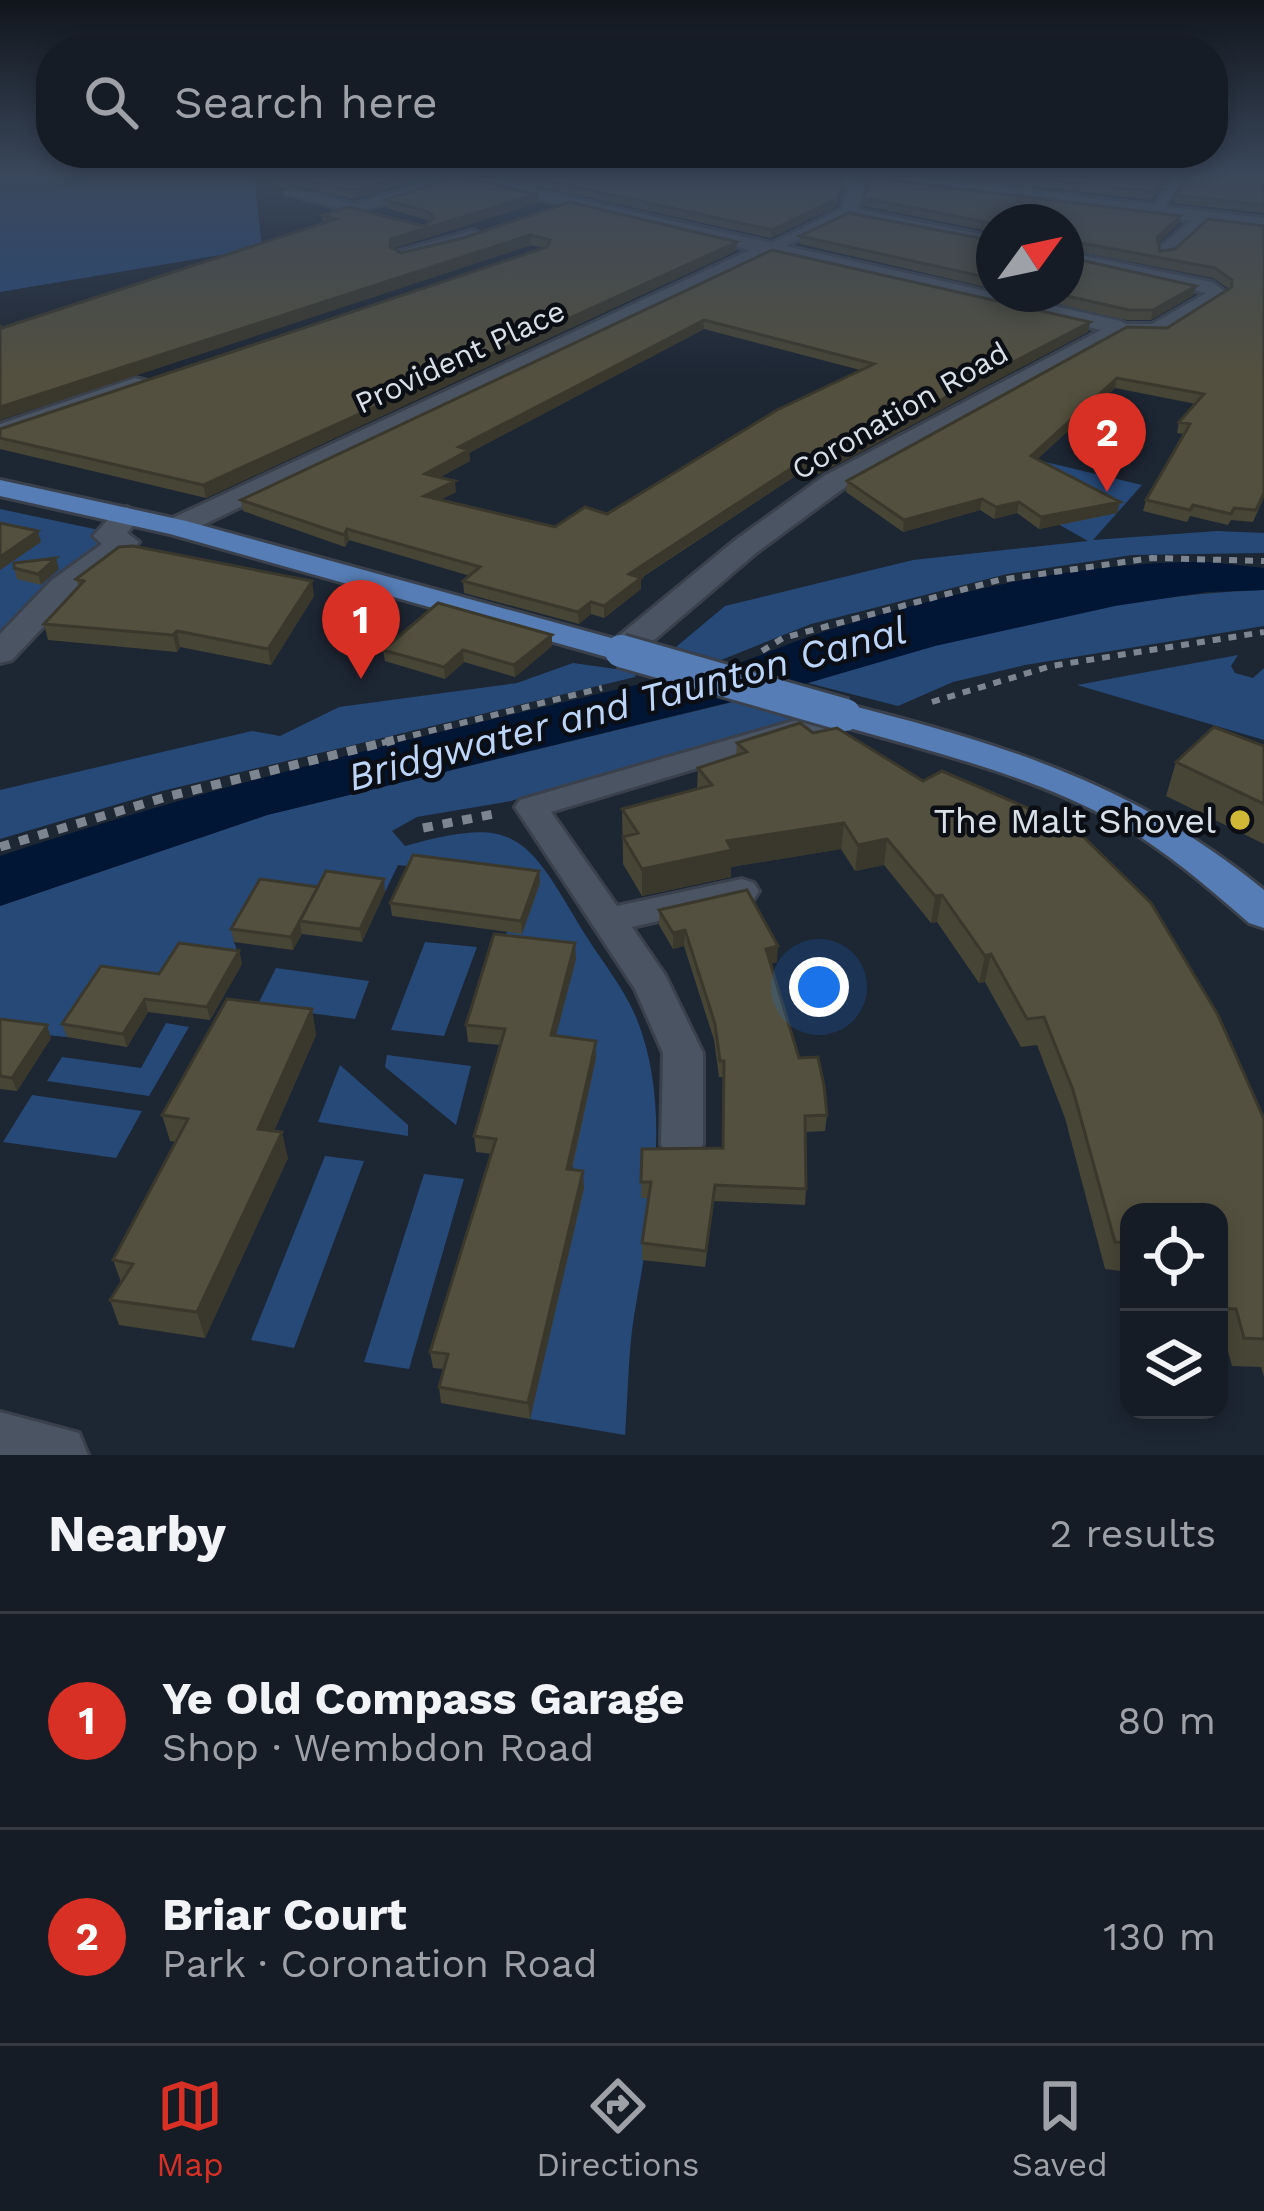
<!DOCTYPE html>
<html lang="en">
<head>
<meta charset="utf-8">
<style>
	body { margin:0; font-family:"Work Sans",sans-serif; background:#1f252e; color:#f1f3f6 }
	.controls { position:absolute; right:36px; bottom:36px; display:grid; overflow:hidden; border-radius:24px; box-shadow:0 6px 18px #0003 }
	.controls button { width:108px; height:108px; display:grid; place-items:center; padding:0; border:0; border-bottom:3px solid #353a43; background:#161c26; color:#f1f3f6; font:60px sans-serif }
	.compass { position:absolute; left:976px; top:204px; width:108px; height:108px; border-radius:50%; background:#161c26; box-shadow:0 6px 18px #0003; rotate:57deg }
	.you { position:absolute; left:819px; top:987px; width:42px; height:42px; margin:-30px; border:9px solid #fff; border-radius:50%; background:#1a73e8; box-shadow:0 0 0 18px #1a73e833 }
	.badge { display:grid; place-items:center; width:78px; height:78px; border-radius:50%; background:#d93025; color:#fff; font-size:39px; font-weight:700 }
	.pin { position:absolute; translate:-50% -99px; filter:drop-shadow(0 3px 6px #0008) }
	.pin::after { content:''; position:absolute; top:63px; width:42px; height:36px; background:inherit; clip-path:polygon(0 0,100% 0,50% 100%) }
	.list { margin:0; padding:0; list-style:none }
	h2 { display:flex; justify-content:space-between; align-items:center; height:156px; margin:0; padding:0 48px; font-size:51px }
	h2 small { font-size:39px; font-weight:400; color:#9ea1a7 }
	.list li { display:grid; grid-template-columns:78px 1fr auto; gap:36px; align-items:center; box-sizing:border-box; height:216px; padding:0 48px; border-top:3px solid #353a43 }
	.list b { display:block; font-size:45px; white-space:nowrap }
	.list p { margin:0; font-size:39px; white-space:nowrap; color:#9ea1a7 }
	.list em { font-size:39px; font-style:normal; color:#9ea1a7 }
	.icon { flex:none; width:66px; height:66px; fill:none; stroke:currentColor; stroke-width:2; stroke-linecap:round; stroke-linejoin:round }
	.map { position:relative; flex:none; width:1264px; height:1455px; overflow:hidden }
	.search { position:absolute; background:#161c26; box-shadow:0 6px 18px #0003; left:36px; right:36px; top:36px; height:132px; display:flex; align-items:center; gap:30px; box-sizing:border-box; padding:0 42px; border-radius:48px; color:#9ea1a7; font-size:45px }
	.sheet { height:588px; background:#161c26 }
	nav { display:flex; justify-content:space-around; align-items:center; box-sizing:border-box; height:168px; border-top:3px solid #353a43; background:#161c26; font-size:33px; color:#9ea1a7 }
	nav a { display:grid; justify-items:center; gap:6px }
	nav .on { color:#d93025 }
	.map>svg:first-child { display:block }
</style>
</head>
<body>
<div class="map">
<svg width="1264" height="1455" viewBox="0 0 1264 1455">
	<rect width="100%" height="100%" fill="#1d2633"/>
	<path fill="#274978" d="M0 175H254L262 248 0 292Z
		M1008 453 1142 485 1093 540 1217 531 1264 533V553L1132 555 1007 574 811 624 721 660 676 647 725 606 913 560 1088 541 982 481Z
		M0 509 99 530 113 545 10 634 0 632Z
		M1264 590V626L1025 665 953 682 898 706 808 683C955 636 1110 595 1264 590Z
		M1238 655 1231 666 1235 673 1253 678 1264 668V740L1077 685Z
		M573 663 637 672 635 677 162 791 0 839V790L252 731 280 736 339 707 517 683Z
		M737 701 793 719 511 801 417 817 392 831 405 846C512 816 525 832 578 923 596 954 622 984 636 1017 674 1110 650 1221 634 1316 628 1355 628 1396 625 1435L530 1419 582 1188 572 1165 552 1051 497 950 507 932 522 933 539 883 398 865 385 892 329 884 234 942 242 964 162 987 105 979 67 1037 0 1031V906L267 815Z
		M425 942 477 947 444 1036 391 1030Z
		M276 968 369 981 355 1019 257 1006Z
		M166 1023 189 1027 149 1096 47 1081 62 1057 141 1068Z
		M387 1055 471 1066 456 1125 385 1067Z
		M340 1065 408 1125V1136L318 1122Z
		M32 1095 142 1111 116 1158 3 1142Z
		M325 1156 364 1161 294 1348 251 1340Z
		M424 1174 464 1179 409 1369 364 1362Z"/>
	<path fill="#011534" d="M1208 562 1264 568V590L1207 592 1115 606 935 646 808 683 267 815 0 906V856C212 786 428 734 645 683 713 680 766 650 829 630 951 592 1079 561 1208 562Z"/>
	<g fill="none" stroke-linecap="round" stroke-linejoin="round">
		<g stroke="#3a414c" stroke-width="6">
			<path id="service" d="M1175 175H1189L1159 213H1149Z
				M425 184 430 191 354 213 285 193 292 189 354 204Z
				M846 207 994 237V247L848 217 777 250 763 247Z
				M1199 213 1212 216 1170 255H1158V249Z
				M474 230 482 235 480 238 401 258 393 253Z
				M1066 252 1212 282 1227 293 1162 334 1114 332V324H1152L1206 293 1066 262Z
				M135 378 152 382 0 437V424Z
				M845 706 855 709 860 715 855 721 551 812 617 906 742 879 754 883 759 891 754 899 632 927 665 975 703 1053V1144L697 1156 682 1161 667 1156 661 1144 663 1053 635 989 515 807 520 800Z"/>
		</g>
		<g stroke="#3a414c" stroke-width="6">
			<path id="pedestrian" d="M127 507 141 516 127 533 139 542 134 548 74 594 12 660 0 663V634L52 580 102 544 93 536 117 510Z"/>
		</g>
		<g stroke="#3a414c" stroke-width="6">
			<path id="minor" d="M439 175H468L1121 321 1132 328 844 488 756 553 633 658 621 661 604 651 609 644 734 541 824 476 1101 330 771 254 186 533H166L161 527 166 521 750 250Z
				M831 175H849L865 187 856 214 841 210 847 189Z
				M895 175 1264 218V230L889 184V176Z
				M0 1412 79 1433 88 1455H0Z"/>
		</g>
		<g stroke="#3a414c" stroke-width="6">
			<path id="primary" d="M0 480 186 521 633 644 638 651 621 661 170 534 0 496Z
				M845 704C1003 744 1137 785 1264 890V928L1249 923C1208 887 1166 851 1118 823 1031 774 928 751 832 723L827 715 832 707Z"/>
		</g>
		<path stroke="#7d8590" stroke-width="6" stroke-dasharray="8 8" stroke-linecap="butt" d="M762 651 783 638 999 580 1152 558 1264 561
			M932 702 1051 666 1264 632
			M382 743 602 688"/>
		<path stroke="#7d8590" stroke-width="9" stroke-dasharray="10 10" stroke-linecap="butt" d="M423 828 494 814
			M0 847 166 797 394 740"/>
		<use href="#service" fill="#4a5462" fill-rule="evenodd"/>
		<use href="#pedestrian" fill="#4a5462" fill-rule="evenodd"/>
		<use href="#minor" fill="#4a5462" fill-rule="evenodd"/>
		<use href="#primary" fill="#567db5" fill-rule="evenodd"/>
		<g stroke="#3a414c" stroke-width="38" stroke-linecap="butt">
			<path id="primary-bridge" d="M621 651 845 715"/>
		</g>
		<use href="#primary-bridge" stroke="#567db5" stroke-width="32"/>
	</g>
	<path fill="#474536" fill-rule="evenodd" d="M294 175H427L354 199 293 185 284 188 279 187 278 179Z
		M486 175H835L842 190 837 206 771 238Z
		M854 175H888L889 180 1179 224 1158 243 1160 251 1175 249 1264 226V497L1253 522 1231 520 1228 525 1190 516 1187 522 1143 511 1146 500 1184 434 1177 433 1179 422 1196 404 1115 388 1037 459 1120 502 1117 513 1039 529 1017 513 994 519 980 510 903 532 846 492 847 481 1167 328 1229 289 1213 278 1066 249V222H994V232L863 206 868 185Z
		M931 175H1170L1152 200Z
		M1264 175V213L1173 203 1175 195Z
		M537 194 538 203 392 248 401 253 463 238 570 202 737 242 736 251 206 498 0 449V429L543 248 531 245 0 420V326L2 328 323 224 322 215 424 226 430 221 386 208 385 200Z
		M800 236 994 241V289L800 244Z
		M772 250 1088 332 819 474 809 467 641 578V589L604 618 591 614 579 624 464 593 463 581 470 576 349 540 345 547 243 511 241 500ZM704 329 860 370 607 514 555 527 440 500 456 492 440 477 470 461 469 453Z
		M1067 257 1196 286 1194 295 1151 320H1127L1016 294H1066Z
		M14 568 59 569 41 585 17 579Z
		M76 579 314 596 271 665 180 647 177 652 48 640 44 624 79 587Z
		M552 635V646L515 677 464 662 445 679 385 661 383 650Z
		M800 723 1264 1119V1377L1261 1367 1232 1366 1224 1337 1219 1336V1212H1129V1272L1105 1269 1065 1118 1037 1045 1021 1047 985 982 979 983 937 922 931 923 884 865 855 871 841 849 731 867V877L642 896 623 864 622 809 697 789 698 768 736 756 737 743Z
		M1264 746V844L1166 796 1176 762Z
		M539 871 540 883 522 934 392 916 390 903Z
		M318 887 385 892 362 942 302 934 293 950 234 942 231 929Z
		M659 910 777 962 770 964 799 1058 827 1115 825 1131 806 1132V1189L805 1205 714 1201 705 1267 642 1260V1243L649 1198H641L642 1149 722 1148 723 1077H719L714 1040 684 946 673 949 659 925Z
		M239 951 242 964 210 1020 148 1012 127 1047 67 1037 62 1024 159 974Z
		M576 959 556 1035 596 1041V1058L572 1170 584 1188 530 1419 441 1403 439 1387 444 1369 433 1368 430 1352 492 1154 476 1152 474 1136 501 1045 468 1042 466 1025Z
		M312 1009 316 1035 274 1131 288 1158 205 1338 119 1325 110 1300 121 1282 113 1260 176 1142 170 1141 162 1115Z
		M0 1019 51 1038 17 1091 0 1089Z"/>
	<path fill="#3a382c" d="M403 175H427L354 199 353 191Z
		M1166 175H1170L1152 200 1154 192Z
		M292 177 293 185 284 188 283 180Z
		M843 182 837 206 771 238 772 230Z
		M537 194 538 203 392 249 390 247 391 239Z
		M1181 216 1179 224 1155 246 1157 237Z
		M530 235 531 245 0 420V407Z
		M737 242 736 251 206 498 203 485Z
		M1196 286 1194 295 1151 320 1153 310Z
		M704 320V329L469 453 470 461 426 485 425 474 459 447Z
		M1090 322 1088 332 819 474 820 463Z
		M1117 378 1115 388 1029 467 1031 456Z
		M810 456 809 467 629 585V574Z
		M455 481 456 492 425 508 424 496Z
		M982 499 980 510 903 532 904 520Z
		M1019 502 1017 513 994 519 996 507Z
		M1120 502 1117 513 1039 529 1041 517Z
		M347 529 349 540 345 547 344 535Z
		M38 531 41 542 0 570V557Z
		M56 558 59 569 41 585 38 574Z
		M641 578V589L604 618V606Z
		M312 581 314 596 271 665 268 649Z
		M591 602V614L579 624 578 612Z
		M177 631 180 647 177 652 173 635Z
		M552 635V646L515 677 514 665Z
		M463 650 464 662 445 679 444 667Z
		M844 823 841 849 731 867V877L642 896V869L727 841Z
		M887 839 884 865 855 871 858 845Z
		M539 871 540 883 522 934 521 921Z
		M384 879 385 892 362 942 360 929Z
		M318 887 300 921 302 934 293 950 291 937Z
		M942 895 937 922 931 923 935 896Z
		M685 930 684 946 673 949V933Z
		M575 943 576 959 552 1051 551 1035Z
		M778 946 777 962 764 965 766 949Z
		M239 951 242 964 210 1020 207 1007Z
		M991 954 985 982 979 983 985 956Z
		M145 999 148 1012 127 1047 123 1034Z
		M312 1009 316 1035 264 1154 258 1129Z
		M47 1025 51 1038 17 1091 12 1078Z
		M596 1041V1058L568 1185 567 1169Z
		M282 1132 288 1158 205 1338 197 1312Z
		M583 1171 584 1188 530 1419 528 1403Z"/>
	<path fill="#53503f" stroke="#3a382c" stroke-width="3" fill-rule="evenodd" d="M294 175H403L353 191 292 177 283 180 278 179Z
		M522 175H835L843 182 838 198 772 230Z
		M866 175H888L889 180 1181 216 1157 237 1160 251 1175 249 1208 219 1264 226V493L1256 510 1234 508 1231 514 1193 505 1190 510 1146 500 1190 424 1179 422 1204 394 1117 378 1031 456 1120 502 1041 517 1019 502 996 507 982 499 904 520 847 481 1127 327 1167 328 1232 287V280L1215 268 1066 240V222H994V224L864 198 870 178Z
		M1000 175H1166L1154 192Z
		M1191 175H1264V205L1175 195Z
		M458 176 537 194 391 239 390 247 401 253 463 238 570 202 737 242 203 485 0 438V429L547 247 550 240 530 235 0 407V326L2 328 336 219 322 215 349 207 424 226 434 218 429 212 385 200Z
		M849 213 994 241V279L800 236Z
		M772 250 1090 322 820 463 810 456 629 574 641 578 604 606 591 602 578 612 463 581 480 567 347 529 344 535 241 500ZM704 320 874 364 777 410 607 514 585 507 555 527 424 496 455 481 425 474 469 450 459 447Z
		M1066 251 1067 257 1196 286 1153 310H1129L1058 294H1066Z
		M0 523 38 531 0 557Z
		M133 546 312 581 268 649 177 631 173 635 44 624 84 581 76 579 119 547Z
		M56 558 38 574 14 568V563Z
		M438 603 552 635 514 665 463 650 444 667 383 650Z
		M800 723 813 733 837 728 923 781 942 771 1048 817 1060 814 1151 903 1218 1015 1264 1119V1339L1244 1338 1236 1309 1219 1308V1212H1129V1243L1115 1242 1073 1090 1044 1017 1027 1019 991 954 985 956 942 895 935 896 887 839 858 845 844 823 727 841 732 850 642 869 623 837 638 833 622 809 712 785 698 768 747 752 737 743Z
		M1214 727 1264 746V804L1176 762Z
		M413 855 539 871 521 921 390 903Z
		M326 871 384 879 360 929 300 921Z
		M260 879 318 887 291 937 231 929Z
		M747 890 778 946 766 949 799 1058 818 1057 824 1086 827 1115 805 1116 806 1189 715 1185 706 1251 642 1243 651 1182H641L642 1149 723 1148 724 1061H720L715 1024 685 930 673 933 659 910Z
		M494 934 575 943 551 1035 596 1041 567 1169 583 1171 528 1403 439 1387 448 1354 430 1352 496 1139 474 1136 505 1029 466 1025Z
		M179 943 239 951 207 1007 145 999 123 1034 62 1024 101 966 159 974Z
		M227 999 312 1009 258 1129 282 1132 197 1312 110 1300 133 1264 113 1260 188 1119 162 1115Z
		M0 1019 47 1025 12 1078 0 1076Z"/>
	<linearGradient id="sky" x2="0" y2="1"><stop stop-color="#10151c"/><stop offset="0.46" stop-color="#3a475b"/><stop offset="1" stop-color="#3a475b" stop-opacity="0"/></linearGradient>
	<rect width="1264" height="378" fill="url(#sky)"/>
	<circle fill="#d1b736" stroke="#0b0f15" stroke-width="4.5" cx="1240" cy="820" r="12"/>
	<g text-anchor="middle" stroke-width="9" stroke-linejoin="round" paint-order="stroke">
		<g font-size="30" fill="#dae0e9" stroke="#0b0f15">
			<text transform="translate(460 357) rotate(-25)" y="10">Provident Place</text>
			<text transform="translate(900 411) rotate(-30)" y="10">Coronation Road</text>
		</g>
		<g font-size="36" fill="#dae0e9" stroke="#0b0f15" text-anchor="end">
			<text x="1216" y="833">The Malt Shovel</text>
		</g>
		<g font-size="39" font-style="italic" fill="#bcd5f8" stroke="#0b0f15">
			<text transform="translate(627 703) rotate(-15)" y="14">Bridgwater and Taunton Canal</text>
		</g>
	</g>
</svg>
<div class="controls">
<button><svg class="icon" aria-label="locate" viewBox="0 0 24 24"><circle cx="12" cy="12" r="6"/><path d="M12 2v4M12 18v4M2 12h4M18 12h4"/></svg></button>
<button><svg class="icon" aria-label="layers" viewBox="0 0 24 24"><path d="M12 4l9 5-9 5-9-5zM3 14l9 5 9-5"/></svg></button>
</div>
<svg class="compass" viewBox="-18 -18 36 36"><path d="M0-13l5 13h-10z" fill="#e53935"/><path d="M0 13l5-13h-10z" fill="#9ea1a7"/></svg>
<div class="you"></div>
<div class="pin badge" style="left:361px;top:679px">1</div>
<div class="pin badge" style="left:1107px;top:492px">2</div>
<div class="search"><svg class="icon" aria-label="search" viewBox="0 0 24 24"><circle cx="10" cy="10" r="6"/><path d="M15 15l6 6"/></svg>Search here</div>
</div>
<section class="sheet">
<h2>Nearby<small>2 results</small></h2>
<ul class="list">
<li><span class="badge">1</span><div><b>Ye Old Compass Garage</b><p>Shop · Wembdon Road</p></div><em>80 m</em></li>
<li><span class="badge">2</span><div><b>Briar Court</b><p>Park · Coronation Road</p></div><em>130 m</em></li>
</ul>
</section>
<nav>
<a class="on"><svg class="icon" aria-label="map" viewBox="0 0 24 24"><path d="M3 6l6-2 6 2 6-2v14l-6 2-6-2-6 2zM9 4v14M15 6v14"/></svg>Map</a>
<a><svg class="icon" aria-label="directions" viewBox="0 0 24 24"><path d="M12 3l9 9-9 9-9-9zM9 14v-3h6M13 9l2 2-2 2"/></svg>Directions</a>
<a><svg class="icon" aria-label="saved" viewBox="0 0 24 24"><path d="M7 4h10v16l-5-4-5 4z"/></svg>Saved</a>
</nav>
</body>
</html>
